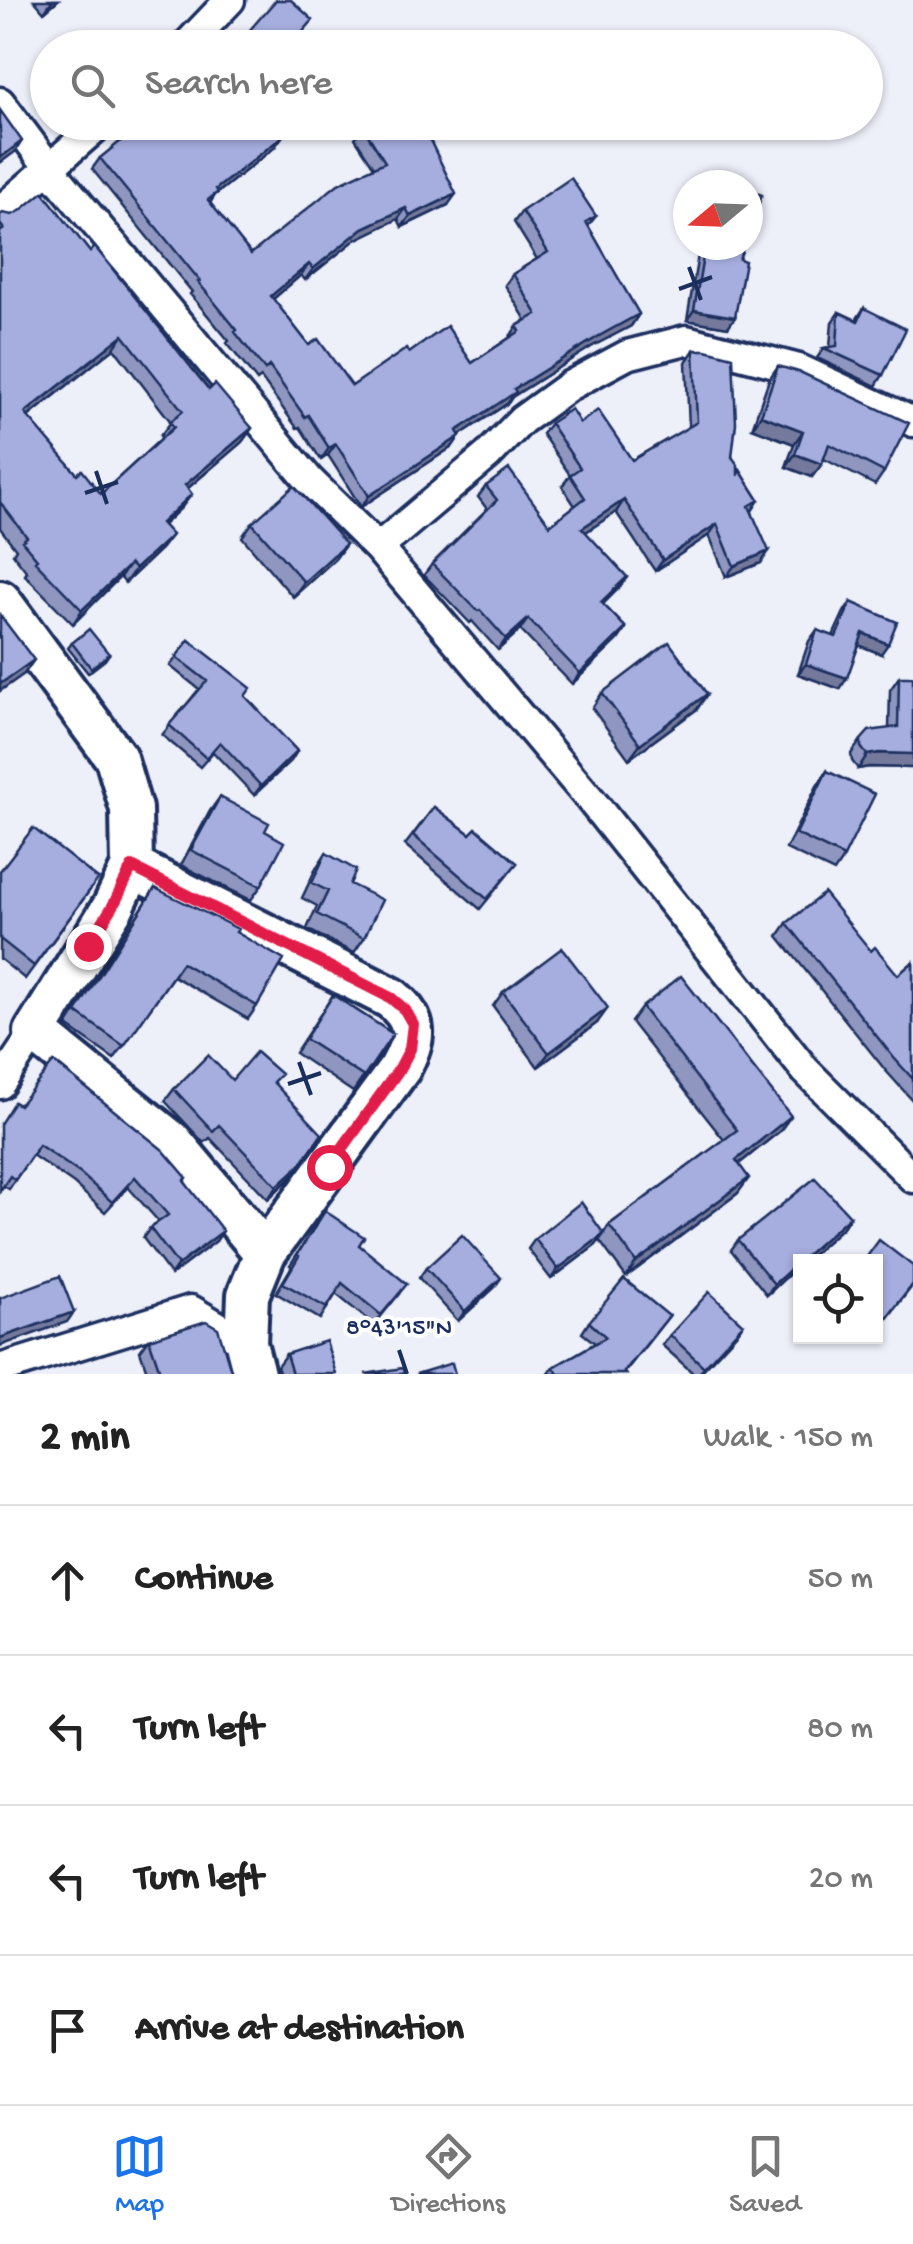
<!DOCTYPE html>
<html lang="en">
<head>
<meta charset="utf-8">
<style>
	body { margin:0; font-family:"Gochi Hand",sans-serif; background:#f6f6f6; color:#222 }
	.controls { position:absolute; right:30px; bottom:30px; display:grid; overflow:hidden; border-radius:0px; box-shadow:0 2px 8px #0004 }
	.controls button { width:90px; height:90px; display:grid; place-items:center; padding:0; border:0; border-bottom:2px solid #e0e0e0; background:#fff; color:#222; font:50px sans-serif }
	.compass { position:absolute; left:673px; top:170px; width:90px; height:90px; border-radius:50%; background:#fff; box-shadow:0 2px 8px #0004; rotate:251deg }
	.stop { position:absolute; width:30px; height:30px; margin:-22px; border:8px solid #e11d48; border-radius:50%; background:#fff }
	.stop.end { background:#e11d48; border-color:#fff; box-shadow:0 2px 10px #0008 }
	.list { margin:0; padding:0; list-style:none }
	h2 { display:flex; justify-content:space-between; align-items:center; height:130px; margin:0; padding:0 40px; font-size:42px }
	h2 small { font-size:32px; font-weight:400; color:#767676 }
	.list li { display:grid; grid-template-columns:65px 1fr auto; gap:30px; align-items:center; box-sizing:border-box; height:150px; padding:0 40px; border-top:2px solid #e0e0e0 }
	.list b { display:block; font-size:38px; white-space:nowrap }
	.list em { font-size:32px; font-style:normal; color:#767676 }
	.icon { flex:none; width:55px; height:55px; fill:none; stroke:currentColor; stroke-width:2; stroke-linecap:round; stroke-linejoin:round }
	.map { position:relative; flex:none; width:913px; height:1374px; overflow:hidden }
	.search { position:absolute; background:#fff; box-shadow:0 2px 8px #0004; left:30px; right:30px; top:30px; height:110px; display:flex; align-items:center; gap:25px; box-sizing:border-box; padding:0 35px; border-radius:55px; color:#767676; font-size:38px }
	.sheet { height:730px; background:#fff }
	nav { display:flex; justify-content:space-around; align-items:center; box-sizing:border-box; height:140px; border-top:2px solid #e0e0e0; background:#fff; font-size:28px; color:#767676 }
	nav a { display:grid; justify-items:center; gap:5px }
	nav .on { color:#1a73e8 }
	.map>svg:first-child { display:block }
</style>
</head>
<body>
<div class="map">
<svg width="913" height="1374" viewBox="0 0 913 1374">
	<rect width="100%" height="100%" fill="#edeff9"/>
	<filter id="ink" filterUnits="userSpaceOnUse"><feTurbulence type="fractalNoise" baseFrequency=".01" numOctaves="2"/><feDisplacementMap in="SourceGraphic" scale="20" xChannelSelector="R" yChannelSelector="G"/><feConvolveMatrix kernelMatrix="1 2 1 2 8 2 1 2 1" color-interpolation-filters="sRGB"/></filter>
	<g filter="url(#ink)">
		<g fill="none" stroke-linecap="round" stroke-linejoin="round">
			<g stroke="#1b2f5e" stroke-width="35">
				<path id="street" d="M184 48 230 0
					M0 102 50 169 309 480 378 548 590 799 805 1070 913 1178
					M0 211 102 122
					M378 548 488 455 522 420 569 386 627 355 686 340 799 369 913 422
					M0 1084 35 1032
					M0 1369 191 1310 246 1343"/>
			</g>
			<g stroke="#1b2f5e" stroke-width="48">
				<path id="secondary" d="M0 601 116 758 131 809 132 867 113 907 35 1032 173 1143 265 1253
					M132 867 391 998C419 1021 416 1038 400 1068L265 1253 248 1295 246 1343 254 1374"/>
			</g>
			<use href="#street" stroke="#fff" stroke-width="28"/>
			<use href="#secondary" stroke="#fff" stroke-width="40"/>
		</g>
		<path fill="#8f96c0" stroke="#1b2f5e" stroke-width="2.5" fill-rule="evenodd" d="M34 0H58L44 12Z
			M363 127 428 135 448 205 402 227 398 219 355 240 305 280 301 275 273 299 309 345 352 386 409 353 472 363 509 338 517 326 526 320 505 285 513 274 537 259 514 222 522 211 596 216 588 226 639 314 631 326 591 347 512 397 508 403 460 435 452 447 361 507 328 455 321 460 300 427 297 428 261 378 257 381 227 343 229 341 190 294 192 292 92 169 100 158 274 148 215 195 210 203 251 254 374 167 355 138Z
			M0 215 90 252 209 390 252 428 242 442 187 489 182 507 163 525 162 548 125 583 120 577 73 624 25 575 27 572 13 554 16 549 0 528ZM114 348 171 422 160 436 162 438 101 494 77 474 28 417Z
			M697 245H744L739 259 735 317 728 327 687 320 699 249 696 247Z
			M864 308 883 375 876 386 817 358 824 348 830 347 832 322 839 312 856 320Z
			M694 350 738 473 740 470 759 500 752 511 761 563 726 577 709 535 655 571 616 512 585 532 627 577 619 588 603 604 626 628 618 640 572 684 520 630 498 650 472 621 470 623 424 575 432 564 487 509 478 497 486 486 550 525 575 506 562 486 570 475 542 434 550 423H580L632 460 689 427 686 362Z
			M778 366 884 472 875 485 824 459 812 477 786 467 794 444 752 428 769 379Z
			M252 523 346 544 335 559 293 597 242 537Z
			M851 602 881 654 859 645 840 689 798 674 809 641 817 630 833 636 844 612Z
			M189 640 245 696 297 751 291 761 254 795 213 752 200 767 162 735 199 689 170 666Z
			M72 643 109 654 105 660 88 673 68 648Z
			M899 677 913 768 869 767 858 769 852 761 851 754 861 740 889 729 890 690Z
			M602 693 707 694 697 709 629 759 592 708Z
			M827 771 844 857 834 872 786 849 817 786Z
			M220 797 265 831 261 886 251 900 181 865 210 811Z
			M434 807 470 834 517 863 480 909 405 845Z
			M326 853 350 884 364 938 354 953 307 929 317 906 302 898 316 868Z
			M0 871 98 879 25 979 0 959Z
			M155 888 236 932 257 1006 248 1019 173 976 114 1059 67 1026Z
			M787 923 871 951 898 975 913 962V1101L886 1071 778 936Z
			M503 992 597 1023 538 1067 493 1006Z
			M333 995 393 1034 353 1092 295 1053Z
			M642 1007 780 1131 739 1164 738 1193 626 1277 599 1240 596 1245 551 1279 528 1249 535 1239 603 1234 609 1225 724 1140 631 1022Z
			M232 1080 274 1083 290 1178 268 1199 210 1138 204 1143 165 1101 174 1089Z
			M19 1105 185 1182 216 1241 171 1275 143 1238 150 1228 159 1222 128 1187 105 1212 74 1184 32 1155 9 1189 4 1186Z
			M325 1211 359 1245 399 1294 374 1325 336 1294 320 1319 276 1293 292 1266 290 1265Z
			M850 1216 843 1227 804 1262H800V1264L767 1295 731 1250 738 1240Z
			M876 1262 913 1285 879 1329 876 1326Z
			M426 1268 494 1288 458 1321 419 1278Z
			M669 1316 625 1372 626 1374H548L554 1367 595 1343 582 1333 589 1322Z
			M743 1324 736 1334 699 1374H694L662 1345 670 1335Z
			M149 1339 232 1374H148L140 1351Z
			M286 1354 336 1374H280L277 1366Z"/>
		<path fill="#747a9c" stroke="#1b2f5e" stroke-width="2.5" d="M53 0H58L44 12 51 2Z
			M437 122H446L418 142 425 130Z
			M282 137 274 148 215 195 210 203 200 211 216 189Z
			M22 141 15 152 0 163V158Z
			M456 194 448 205 402 227 410 216Z
			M406 208 398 219 355 240 305 280 313 269 363 228Z
			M309 264 301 275 263 308 271 296Z
			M694 310 735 317 728 327 687 320Z
			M639 314 631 326 591 347 512 397 508 403 449 442 457 431 514 389 599 336Z
			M123 335 114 348 15 427 25 413Z
			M761 415 803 431 794 444 752 428Z
			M252 428 242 442 175 499 185 485Z
			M460 436 452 447 361 507 369 496Z
			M336 444 328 455 321 460 329 448Z
			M795 454 822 464 812 477 786 467Z
			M192 494 182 507 151 536 161 523Z
			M624 500 616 512 574 540 582 528Z
			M717 524 709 535 655 571 663 560Z
			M172 535 162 548 125 583 135 569Z
			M346 544 335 559 293 597 304 582Z
			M769 551 761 563 726 577 734 566Z
			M130 564 120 577 73 624 82 610Z
			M627 577 619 588 593 614 601 602Z
			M528 619 520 630 498 650 506 639Z
			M626 628 618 640 572 684 580 673Z
			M863 633 888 644 881 654 856 644Z
			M34 660 24 674 0 691V684Z
			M806 664 847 678 840 689 798 674Z
			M707 694 697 709 629 759 640 744Z
			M297 751 291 761 254 795 261 786Z
			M879 753 913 754V768L869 767 858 769 867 755Z
			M608 1008 597 1023 538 1067 549 1053Z
			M791 1116 780 1131 725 1175 736 1160Z
			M322 1134 290 1178 268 1199 277 1186Z
			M749 1178 738 1193 626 1277 636 1262Z
			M850 1216 843 1227 804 1262H800V1264L767 1295 774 1284Z
			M223 1231 216 1241 171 1275 178 1265Z
			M604 1234 596 1245 551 1279 558 1269Z
			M501 1278 494 1288 458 1321 465 1311Z
			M74 1312 67 1322 0 1346V1338Z
			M743 1324 736 1334 699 1374 704 1367Z"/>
		<path fill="#a6aedf" stroke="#1b2f5e" stroke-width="2.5" fill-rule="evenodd" d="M276 0H291L313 20 289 48H234Z
			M0 110 22 141 0 158Z
			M144 122H271L282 137 216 189 218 192 208 200 251 254 338 184 385 162 363 127 370 122H437L425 130 456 194 410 216 406 208 363 228 313 269 309 264 271 296 309 345 318 339 352 386 406 349 409 353 447 326 472 363 520 331 517 326 537 314 513 274 548 252 522 211 571 178 596 216 586 222 639 314 599 336 514 389 516 392 457 431 460 436 369 496 336 444 329 448 308 415 305 417 269 366 265 370 235 332 237 330 198 282 200 281 100 158Z
			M748 190 762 195 748 233Z
			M43 192 90 252 95 247 209 390 215 384 252 428 185 485 192 494 161 523 172 535 135 569 130 564 82 610 35 561 37 559 22 541 27 537 0 502V232L4 229 0 224V215L3 213 12 215 20 211ZM123 335 183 411 170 422 174 427 101 494 82 470 77 474 25 413Z
			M705 245H744L739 259 745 261 735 317 694 310Z
			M864 308 906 329 883 375 824 348 837 346 839 312 858 321Z
			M694 350H706L733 357 736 423 732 457 738 465V476L740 470 759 500 749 506 769 551 734 566 717 524 663 560 624 500 582 528 627 577 601 602 626 628 580 673 528 619 506 639 480 610 478 611 432 564 497 500 486 486 509 469 550 525 585 498 570 475 580 468 550 423 571 409 580 423 598 410 632 460 697 422Z
			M778 366 802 373 909 423 884 472 829 444 822 464 795 454 803 431 761 415Z
			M294 486 346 544 304 582 252 523Z
			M851 602 897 622 888 644 863 633 847 678 806 664 817 630 836 637Z
			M0 615 34 660 0 684Z
			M89 629 109 654 91 668 72 643Z
			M189 640 251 688 245 696 297 751 261 786 220 742 206 758 169 725 207 681 176 657Z
			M669 642 707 694 640 744 602 693Z
			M899 677H913V754L879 753 867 755 861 747V740L869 731 898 727Z
			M827 771 875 794 844 857 796 834Z
			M220 797 269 823 265 831 284 842 261 886 191 850Z
			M434 807 470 834 476 828 517 863 487 899 413 835Z
			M33 828 98 879 34 966 0 939V871Z
			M326 853 356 870 350 884 382 900 364 938 317 914 328 891 312 883Z
			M155 888 238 929 236 932 284 960 257 1006 182 963 124 1046 76 1012Z
			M824 893 871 951 875 947 898 975 913 962V1079L894 1058 787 923Z
			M562 948 608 1008 549 1053 503 992Z
			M681 976 791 1116 736 1160 749 1178 636 1262 609 1225 737 1130 642 1007Z
			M333 995 393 1034 364 1077 305 1039Z
			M256 1052 281 1074 273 1082 322 1134 299 1166 277 1186 219 1125 213 1131 174 1089 208 1055 232 1080Z
			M54 1062 163 1150 187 1178 184 1181 223 1231 178 1265 150 1228 168 1215 135 1177 112 1202 81 1174 39 1145 15 1180 10 1176 0 1191V1124L14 1102 19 1105Z
			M815 1178 850 1216 774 1284 738 1240Z
			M581 1202 604 1234 558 1269 535 1239Z
			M325 1211 364 1237 359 1245 407 1284 381 1315 342 1283 327 1308 283 1283 299 1256 297 1255Z
			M462 1235 501 1278 465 1311 426 1268Z
			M879 1240 913 1266V1284L887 1318 876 1310V1262H863Z
			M60 1276 74 1312 0 1338V1298Z
			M624 1279 669 1316 624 1372 626 1374H558L554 1367 606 1337 589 1322Z
			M709 1292 743 1324 704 1367 670 1335Z
			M206 1321 218 1328 232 1374H161L149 1339Z
			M326 1341 336 1374H292L286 1354Z
			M452 1363 455 1374H416Z
			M403 1368 404 1374H365Z"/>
	</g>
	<g fill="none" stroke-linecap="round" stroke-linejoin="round" filter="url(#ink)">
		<path stroke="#e11d48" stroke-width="12" d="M88 946 113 906 132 867 391 998 405 1010 413 1024 410 1049 400 1068 329 1167"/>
	</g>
	<path fill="none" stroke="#1b2f5e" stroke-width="4" d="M689 267 701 300M679 289 712 277M96 471 107 504M85 493 118 482M299 1062 311 1095M288 1084 321 1073M399 1350 407 1374"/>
	<g font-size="25" text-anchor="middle" fill="#1b2f5e" stroke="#fff" stroke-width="8" stroke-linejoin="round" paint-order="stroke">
		<text x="399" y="1334">8°43'15"N</text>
	</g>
</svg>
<div class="controls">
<button><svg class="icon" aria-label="locate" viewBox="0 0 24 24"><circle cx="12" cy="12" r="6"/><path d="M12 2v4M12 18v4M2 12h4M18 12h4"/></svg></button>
</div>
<svg class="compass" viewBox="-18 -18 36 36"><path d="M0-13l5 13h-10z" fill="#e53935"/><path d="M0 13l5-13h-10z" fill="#767676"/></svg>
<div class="stop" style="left:329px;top:1167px"></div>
<div class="stop end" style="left:88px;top:946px"></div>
<div class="search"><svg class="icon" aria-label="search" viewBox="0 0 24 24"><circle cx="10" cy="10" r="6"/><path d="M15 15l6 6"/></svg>Search here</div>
</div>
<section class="sheet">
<h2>2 min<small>Walk · 150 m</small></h2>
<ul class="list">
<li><svg class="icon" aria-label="ahead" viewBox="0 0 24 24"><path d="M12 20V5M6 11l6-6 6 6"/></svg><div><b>Continue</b></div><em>50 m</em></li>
<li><svg class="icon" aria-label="left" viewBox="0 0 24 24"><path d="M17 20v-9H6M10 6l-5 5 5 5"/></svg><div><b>Turn left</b></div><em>80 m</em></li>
<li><svg class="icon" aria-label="left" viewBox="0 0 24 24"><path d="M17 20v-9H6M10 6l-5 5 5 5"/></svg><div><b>Turn left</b></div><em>20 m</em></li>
<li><svg class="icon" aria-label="arrive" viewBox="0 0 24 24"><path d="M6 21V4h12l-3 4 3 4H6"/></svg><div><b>Arrive at destination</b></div></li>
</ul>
</section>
<nav>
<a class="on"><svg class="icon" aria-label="map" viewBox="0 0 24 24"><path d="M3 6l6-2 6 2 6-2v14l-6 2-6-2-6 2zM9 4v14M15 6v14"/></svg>Map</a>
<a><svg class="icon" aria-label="directions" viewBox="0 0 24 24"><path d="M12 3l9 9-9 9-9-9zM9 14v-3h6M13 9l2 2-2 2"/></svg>Directions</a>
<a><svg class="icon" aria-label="saved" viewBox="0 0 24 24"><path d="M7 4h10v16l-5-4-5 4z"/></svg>Saved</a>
</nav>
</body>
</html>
